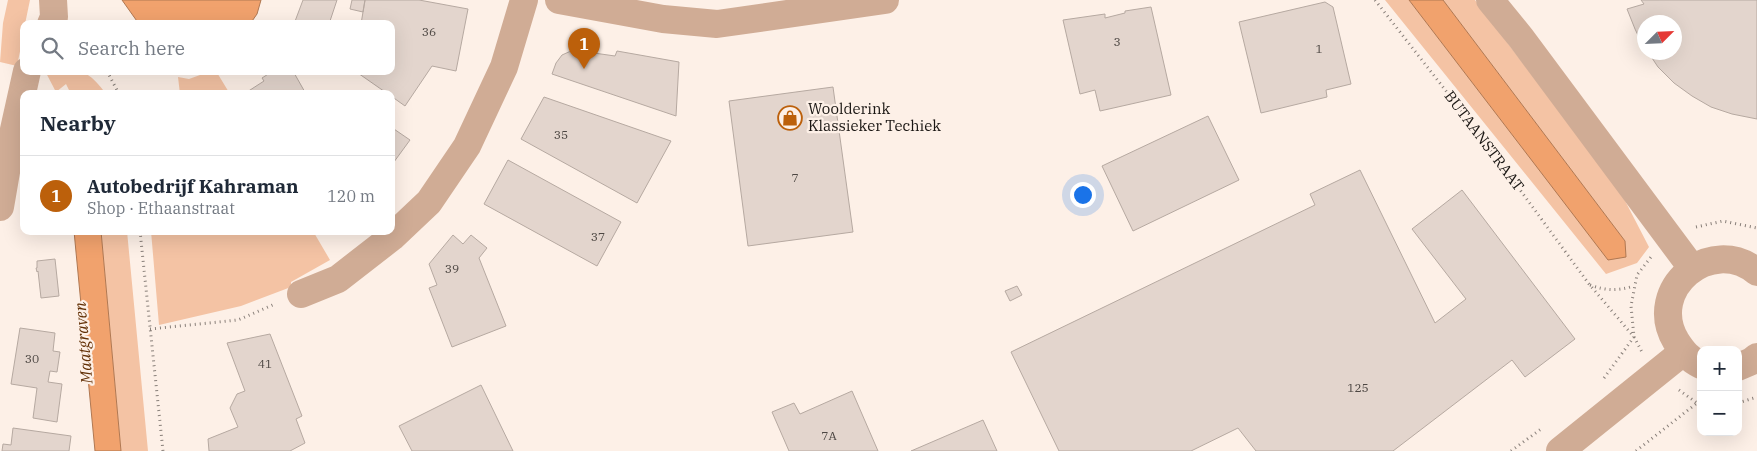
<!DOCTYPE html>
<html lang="en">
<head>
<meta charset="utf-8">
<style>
	body { margin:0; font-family:"IBM Plex Serif",serif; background:#f6f6f7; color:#1f2937 }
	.controls { position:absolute; right:15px; bottom:15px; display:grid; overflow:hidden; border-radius:10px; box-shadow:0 5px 20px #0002 }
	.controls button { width:45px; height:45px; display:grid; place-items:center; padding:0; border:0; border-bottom:1px solid #e0e1e3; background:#fff; color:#1f2937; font:25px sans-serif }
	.compass { position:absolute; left:1637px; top:15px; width:45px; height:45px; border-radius:50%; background:#fff; box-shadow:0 5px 20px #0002; rotate:66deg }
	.you { position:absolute; left:1082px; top:194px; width:18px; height:18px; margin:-12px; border:4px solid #fff; border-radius:50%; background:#1a73e8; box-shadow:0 0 0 8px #1a73e833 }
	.badge { display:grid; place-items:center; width:32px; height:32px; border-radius:50%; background:#bc600b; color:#fff; font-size:16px; font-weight:700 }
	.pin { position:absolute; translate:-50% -41px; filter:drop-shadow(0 1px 2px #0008) }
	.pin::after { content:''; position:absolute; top:26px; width:18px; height:15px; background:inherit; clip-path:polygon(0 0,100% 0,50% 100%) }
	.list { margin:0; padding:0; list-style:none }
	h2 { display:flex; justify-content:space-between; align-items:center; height:65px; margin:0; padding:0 20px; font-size:21px }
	h2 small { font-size:16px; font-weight:400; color:#747a83 }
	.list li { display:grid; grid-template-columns:32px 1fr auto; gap:15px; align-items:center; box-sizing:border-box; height:80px; padding:0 20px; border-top:1px solid #e0e1e3 }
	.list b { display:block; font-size:19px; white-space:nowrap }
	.list p { margin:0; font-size:16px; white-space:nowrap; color:#747a83 }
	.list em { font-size:16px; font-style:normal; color:#747a83 }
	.icon { flex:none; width:28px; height:28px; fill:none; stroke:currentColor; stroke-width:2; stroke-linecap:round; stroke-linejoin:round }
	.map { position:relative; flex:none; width:1757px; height:451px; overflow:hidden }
	.search { position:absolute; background:#fff; box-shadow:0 5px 20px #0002; left:20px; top:20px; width:375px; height:55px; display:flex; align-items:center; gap:12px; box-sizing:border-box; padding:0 18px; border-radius:10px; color:#747a83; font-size:19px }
	.panel { position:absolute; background:#fff; box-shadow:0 5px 20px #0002; left:20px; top:90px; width:375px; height:145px; border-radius:10px }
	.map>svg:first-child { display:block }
</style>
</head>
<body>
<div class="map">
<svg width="1757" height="451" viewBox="0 0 1757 451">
	<rect width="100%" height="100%" fill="#fdf0e7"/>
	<path fill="#f4c3a4" d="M8 0H30L25 24H24V32L17 66 0 62 3 23Z
		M1385 0H1409L1608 259 1625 257V241L1443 0H1475L1620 191 1649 247 1637 263 1606 274Z
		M45 71C78 71 85 65 106 94H71L66 84 56 92Z
		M211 71H216L230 94H180L178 77 189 79Z
		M101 231H127L148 451H121Z
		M151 231H313L330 260 291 282V287L241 306 159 325Z"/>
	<path fill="#f1a26d" stroke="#b07852" d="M122 0H261L257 14 250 24H139Z
		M1409 0H1443L1625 241 1626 257 1608 260Z
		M74 231H101L121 451H95Z"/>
	<path fill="#e3d5cd" stroke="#b6a9a1" d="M303 0H337L329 24H294Z
		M352 0H365L363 12 350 9Z
		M365 0H419L468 9 456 71 432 66 405 106 391 96V94H388L355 71H391V24H361Z
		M1641 0H1757V119L1732 114 1711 107 1692 96 1674 83 1658 67 1648 52H1674V22H1644V48L1635 29 1627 9 1644 4Z
		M1325 2 1333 7 1351 84 1326 90 1327 97 1261 113 1239 22Z
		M1151 7 1171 95 1100 111 1095 90 1080 94 1063 20 1105 14V18L1125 13V11Z
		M571 51H580L615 56 617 51 679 62 676 116 552 74 556 63 562 55Z
		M273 71H293L306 94H248L247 92 264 81 262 78Z
		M833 87 853 232 748 246 729 101Z
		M544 97 671 141 637 203 521 139Z
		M1208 116 1239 180 1133 231 1102 166Z
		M391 127 410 140 391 166Z
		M508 160 621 222 597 266 484 204Z
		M1360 170 1435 323 1466 299 1412 229 1462 190 1575 339 1525 377 1512 360 1393 451H1256L1238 428 1191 451H1059L1011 352 1315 205 1310 194Z
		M453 235 463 244 471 235 487 248 479 258 506 326 452 347 429 288 437 285 429 264Z
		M55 259 59 296 41 298 38 271 37 272 36 268H37V261Z
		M1017 286 1022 295 1010 301 1005 291Z
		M20 328 55 333 53 351 60 352 57 372 50 371 48 382 62 384 57 422 33 418 37 388 11 384Z
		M270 334 302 416 296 419 305 443 290 451H209L208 439 238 427 230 408 237 394 245 391 227 343Z
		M481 385 513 451H412L399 426Z
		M852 391 878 451H789L772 412 794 403 800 414Z
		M983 420 997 451H911Z
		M13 428 71 436 69 451H2L3 444 11 445Z"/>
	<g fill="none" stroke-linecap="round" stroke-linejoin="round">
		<path stroke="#887f79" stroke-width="3" stroke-dasharray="1 4" stroke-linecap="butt" d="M1375 0 1471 123 1589 284 1634 337 1642 352
			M107 71 119 94
			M1696 227 1723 221 1757 228
			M140 231 163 451
			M1590 285C1607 291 1617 291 1634 286
			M150 329 238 320 275 304
			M1604 378 1634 337 1631 306 1637 275 1651 257
			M1679 390 1697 403
			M1738 403 1757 397
			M1511 451 1541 429
			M1636 451 1697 403 1701 404"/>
		<path stroke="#d0ac95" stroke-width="28" d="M559 0 663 19 717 24 885 0
			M1490 0 1521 38 1692 268
			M51 24 54 17 53 0
			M0 207 11 143 27 71
			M301 294 338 279 392 237 429 202 467 146 504 67 524 0
			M1701 365C1689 359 1683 352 1676 341 1645 289 1711 234 1757 272
			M1738 367 1752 361 1757 357
			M1560 451 1683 352"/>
	</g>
	<defs>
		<g id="shop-ring" transform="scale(1.25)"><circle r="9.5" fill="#fdf0e7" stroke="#bc600b" stroke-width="1.5"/><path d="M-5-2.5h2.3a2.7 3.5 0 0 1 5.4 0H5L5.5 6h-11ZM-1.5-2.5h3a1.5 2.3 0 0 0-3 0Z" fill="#bc600b"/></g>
	</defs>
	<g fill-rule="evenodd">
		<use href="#shop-ring" x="790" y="118"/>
	</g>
	<g text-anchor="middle" stroke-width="4.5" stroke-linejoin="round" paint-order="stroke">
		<g font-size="12" fill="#4c4642">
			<text x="429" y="36">36</text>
			<text x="1117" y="46">3</text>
			<text x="1319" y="53">1</text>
			<text x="561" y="139">35</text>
			<text x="795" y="182">7</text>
			<text x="598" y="241">37</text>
			<text x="452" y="273">39</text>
			<text x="32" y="363">30</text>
			<text x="265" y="368">41</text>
			<text x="1358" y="392">125</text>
			<text x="829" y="440">7A</text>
		</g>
		<g font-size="15" fill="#1a1613" stroke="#fdf0e7" text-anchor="start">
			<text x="808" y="114">Woolderink<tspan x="808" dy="17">Klassieker Techiek</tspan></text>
		</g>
		<g font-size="15" fill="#1a1613" stroke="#fdf0e7">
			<text transform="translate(1484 141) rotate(53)" y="5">BUTAANSTRAAT</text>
		</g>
		<g font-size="16" font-style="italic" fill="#623006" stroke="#fdf0e7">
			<text transform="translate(83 343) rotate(-95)" y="6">Maatgraven</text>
		</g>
	</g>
</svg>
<div class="controls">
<button>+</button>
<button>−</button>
</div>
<svg class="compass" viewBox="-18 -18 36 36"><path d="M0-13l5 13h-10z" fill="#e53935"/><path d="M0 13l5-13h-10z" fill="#747a83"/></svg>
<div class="you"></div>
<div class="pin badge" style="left:584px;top:69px">1</div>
<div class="search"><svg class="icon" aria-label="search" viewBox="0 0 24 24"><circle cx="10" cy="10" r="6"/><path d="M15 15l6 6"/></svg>Search here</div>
<section class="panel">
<h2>Nearby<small></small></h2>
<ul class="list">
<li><span class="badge">1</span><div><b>Autobedrijf Kahraman</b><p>Shop · Ethaanstraat</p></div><em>120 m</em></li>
</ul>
</section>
</div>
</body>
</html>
